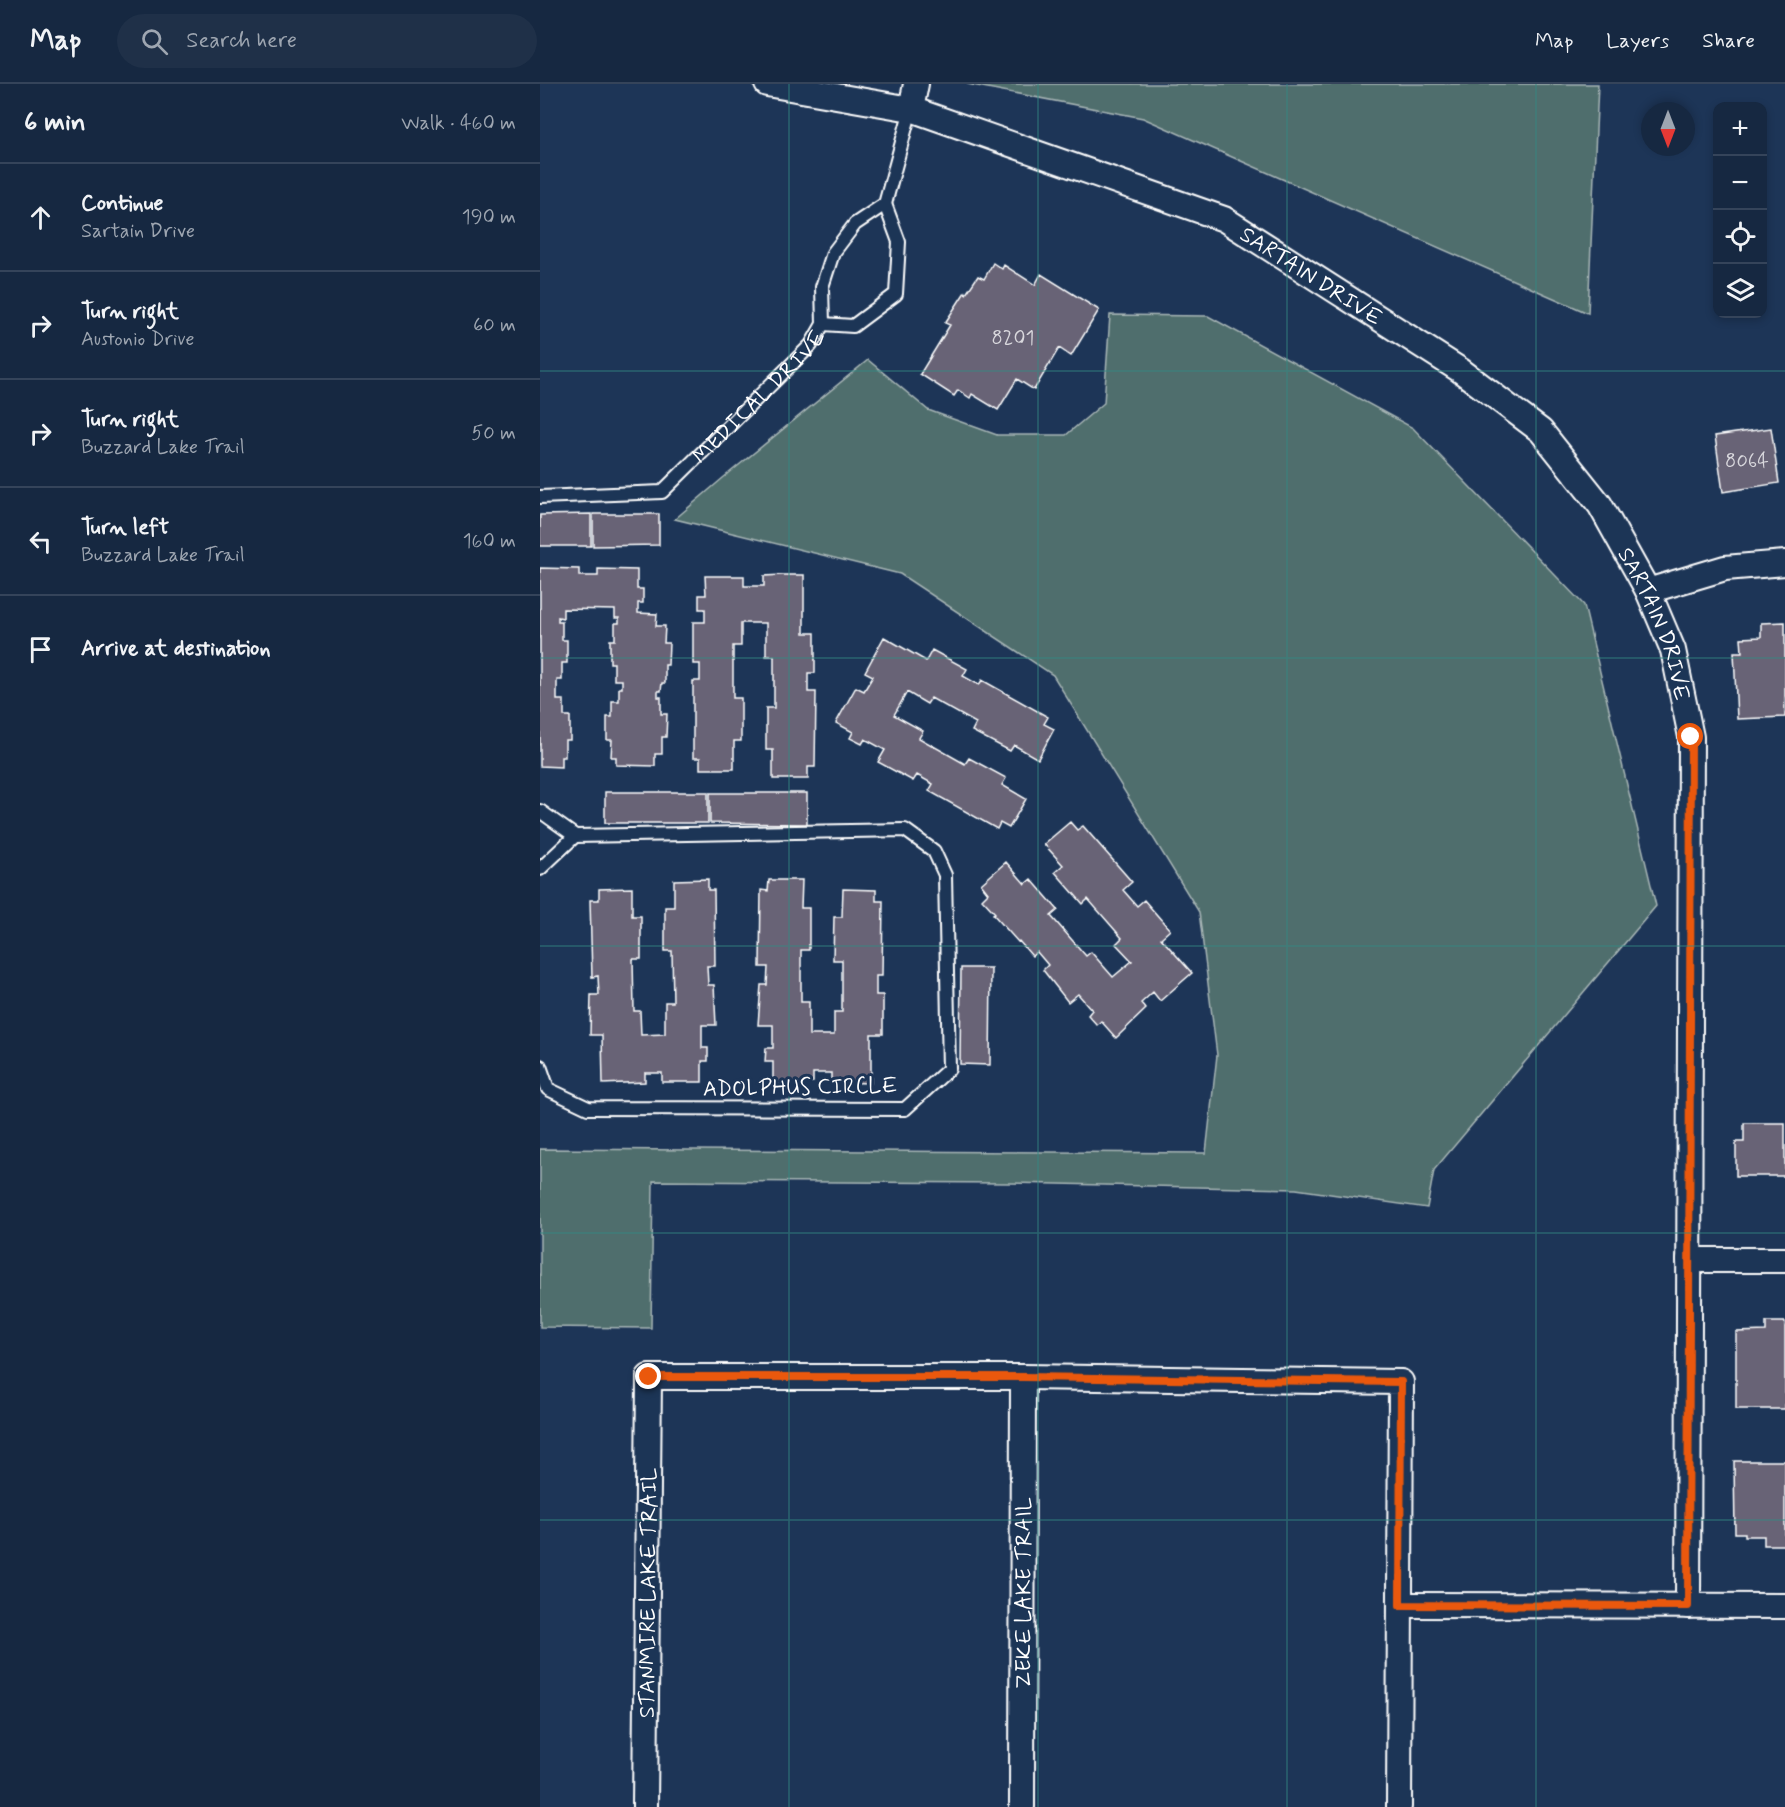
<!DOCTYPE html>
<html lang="en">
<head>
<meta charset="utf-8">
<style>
	body { margin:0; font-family:Mynerve,sans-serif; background:#1f3048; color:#f1f3f6 }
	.controls { position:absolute; right:18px; top:18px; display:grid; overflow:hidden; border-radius:12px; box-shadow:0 3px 9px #0003 }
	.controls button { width:54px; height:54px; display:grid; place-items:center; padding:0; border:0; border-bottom:2px solid #35445a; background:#162841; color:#f1f3f6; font:30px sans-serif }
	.compass { position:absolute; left:1101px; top:18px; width:54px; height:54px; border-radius:50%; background:#162841; box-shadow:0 3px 9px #0003; rotate:180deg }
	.stop { position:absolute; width:18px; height:18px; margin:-14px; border:4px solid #ea580c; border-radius:50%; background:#fff }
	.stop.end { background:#ea580c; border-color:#fff; box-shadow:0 2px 6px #0008 }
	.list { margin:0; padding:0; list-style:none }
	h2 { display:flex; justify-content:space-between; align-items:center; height:78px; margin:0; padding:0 24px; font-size:26px }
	h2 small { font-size:20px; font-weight:400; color:#9ea6b1 }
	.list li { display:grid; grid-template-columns:39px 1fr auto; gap:18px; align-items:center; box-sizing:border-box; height:108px; padding:0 24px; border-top:2px solid #35445a }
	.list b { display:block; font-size:22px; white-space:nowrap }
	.list p { margin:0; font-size:20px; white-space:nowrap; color:#9ea6b1 }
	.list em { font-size:20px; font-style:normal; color:#9ea6b1 }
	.icon { flex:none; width:33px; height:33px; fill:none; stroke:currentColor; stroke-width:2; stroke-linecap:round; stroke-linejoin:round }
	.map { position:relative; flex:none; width:1245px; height:1723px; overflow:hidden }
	header { display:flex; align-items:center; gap:36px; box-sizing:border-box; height:84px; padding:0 30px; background:#162841; border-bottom:2px solid #35445a }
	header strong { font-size:28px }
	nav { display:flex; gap:33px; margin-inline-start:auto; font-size:21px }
	.search { width:420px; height:54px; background:#1f3048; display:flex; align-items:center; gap:15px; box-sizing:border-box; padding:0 21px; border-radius:33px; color:#9ea6b1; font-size:22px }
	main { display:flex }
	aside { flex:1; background:#162841 }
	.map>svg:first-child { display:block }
</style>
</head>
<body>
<header>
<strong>Map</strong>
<div class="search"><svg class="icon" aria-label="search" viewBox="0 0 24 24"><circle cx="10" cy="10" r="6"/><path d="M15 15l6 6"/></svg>Search here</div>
<nav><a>Map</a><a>Layers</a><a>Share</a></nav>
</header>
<main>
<aside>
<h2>6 min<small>Walk · 460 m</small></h2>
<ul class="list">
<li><svg class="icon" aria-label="ahead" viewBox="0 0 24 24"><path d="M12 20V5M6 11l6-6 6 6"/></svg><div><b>Continue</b><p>Sartain Drive</p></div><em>190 m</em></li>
<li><svg class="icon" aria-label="right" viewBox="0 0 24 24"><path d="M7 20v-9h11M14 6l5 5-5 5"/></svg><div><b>Turn right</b><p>Austonio Drive</p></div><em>60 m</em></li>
<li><svg class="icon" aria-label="right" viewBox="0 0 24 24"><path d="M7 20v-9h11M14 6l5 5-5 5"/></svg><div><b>Turn right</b><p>Buzzard Lake Trail</p></div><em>50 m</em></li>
<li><svg class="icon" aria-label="left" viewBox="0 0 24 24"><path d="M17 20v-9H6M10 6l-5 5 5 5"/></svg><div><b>Turn left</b><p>Buzzard Lake Trail</p></div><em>160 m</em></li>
<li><svg class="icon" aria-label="arrive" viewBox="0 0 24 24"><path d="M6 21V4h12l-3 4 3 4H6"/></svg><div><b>Arrive at destination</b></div></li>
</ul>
</aside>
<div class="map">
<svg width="1245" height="1723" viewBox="0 0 1245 1723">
	<rect width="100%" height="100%" fill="#1d3557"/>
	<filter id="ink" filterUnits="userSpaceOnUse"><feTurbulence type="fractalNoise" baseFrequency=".0167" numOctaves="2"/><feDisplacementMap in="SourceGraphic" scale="12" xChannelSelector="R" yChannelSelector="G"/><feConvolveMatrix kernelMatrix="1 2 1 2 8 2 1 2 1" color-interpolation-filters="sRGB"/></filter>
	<g filter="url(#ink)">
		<path fill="#506e6d" stroke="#a8b6b6" stroke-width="1.5" d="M427 0H1058L1048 229 603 34Z
			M570 231 668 232 873 344 1044 521 1116 822 894 1086 887 1124 756 1105 470 1099 113 1097 111 1244 0 1243V1065L666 1069 677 971 659 828 513 591 360 490 135 435 183 394 328 276 388 326 457 351H526L564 319Z"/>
		<path fill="#686376" stroke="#fff" stroke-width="1.5" d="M453 179 462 185 464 181 495 201 501 190 559 226 531 272 519 264 494 306 477 295 458 326 432 310 430 314 418 306 414 312 380 290 410 241 405 239 425 208 426 210 438 192 444 195Z
			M1231 344 1239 399 1183 408 1175 352Z
			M51 430V462H0V431Z
			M53 430H119V461L53 462Z
			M0 484 39 485V492H58V485L97 486V505H103V519H98V529L117 530 116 542H125L124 559H129L128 581H125V599H122L121 607H118V613H121V630H127L126 653H122V670H115V682L76 681V673H71L72 656H67V633H72V617H79V604H82V596H74V579H70V556H75V539H79V534H75V526L23 525V534L18 533V538H22V556H27V579H22V596H17V616H24V632H30V656H25V673H21V683L0 682Z
			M243 491H264V549H275V589H268V608H276L275 683H268V695H233V666H226V624H234V572H226V539H201V562H193V614H201V657H194V685H160V674H153V597H160V580H153V538H165V525H159V511H166L165 492H204V502H224V492Z
			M1245 538V633L1197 635 1194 568H1202L1201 554 1221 553V539Z
			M344 553 386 577 392 566 427 585 423 592 439 601 442 596 508 633 504 640 514 645 498 675 474 661 470 667 432 647 436 639 391 614 387 620 367 608 354 631 383 647 379 654 425 680 429 674 466 694 462 701 486 715 469 744 460 739 457 745 389 707 393 700 377 691 373 697 338 678 345 666 325 655 322 660 310 654 313 648 296 639 316 603 324 607 333 592 325 588Z
			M65 708H168V739H65Z
			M170 709H267V740L170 739Z
			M530 738 537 746 543 742 592 798 583 806 597 822 604 816 630 846 621 854 652 889 620 917 613 908 601 919 606 925 576 954 561 937 557 941 548 931 552 926 538 910 528 918 503 886 508 881 497 868 492 872 479 857 478 858 453 830 455 829 442 815 448 809 441 800 466 778 485 800 491 795 518 826 511 832 546 872 551 868 573 893 592 877 576 860 582 854 548 815 543 820 515 788 523 781 504 760Z
			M168 795V806H174L175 882H167L168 901H174L176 941H162V964H168V977H162V998H122V989H105V998L63 1000 62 951H50L51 911H59L58 892 52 893 50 816H59V805L92 804V832H101V875H93L94 927H100L101 951 125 950V918H133L132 867H125V823H134V796Z
			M229 796H262L261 824H269V866H261V918H269V951H294V928H302V876H293L294 833H302L303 805 336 806V817H343L342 892H336V911H343V950H331V999L291 998V989H273V998L233 999V978H225L226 964H233V941H218L221 901H227L228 883H220L221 806 228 807Z
			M421 884H451L450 981 420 980Z
			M1204 1039H1245V1092H1196V1058H1204Z
			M1226 1238H1245V1325H1196V1248L1226 1247Z
			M1194 1377H1245V1461H1224V1452H1205V1449H1195Z"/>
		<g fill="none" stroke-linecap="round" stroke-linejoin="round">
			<g stroke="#fff" stroke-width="16">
				<g id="lane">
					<path d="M283 240 313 242 356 210 359 158 345 120"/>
					<path id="s1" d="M0 413 122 408 271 261 283 240 282 203 293 169 315 140 345 120 371 25"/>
					<path d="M0 727 35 752 365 746 394 767 405 791 409 985 365 1025 48 1024 8 1005 0 982"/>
					<path d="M0 785 35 752"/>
				</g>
			</g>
			<g stroke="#fff" stroke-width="28">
				<g id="street">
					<path id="s2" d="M227 0 371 25 684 135 920 286 1001 347 1060 421 1108 507 1133 566 1151 653 1148 1522"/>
					<path d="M371 25 376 0"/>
					<path d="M1108 507 1185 484 1245 479"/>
					<path d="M1149 1176H1245"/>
					<path d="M860 1521 1245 1522"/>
					<path id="s3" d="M105 1723 109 1293H483L861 1298 859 1723"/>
					<path id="s4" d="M482 1723 483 1293"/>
				</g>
			</g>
			<use href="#lane" stroke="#1d3557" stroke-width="12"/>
			<use href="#street" stroke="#1d3557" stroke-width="24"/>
		</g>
	</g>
	<g fill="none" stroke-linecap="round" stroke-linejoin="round" filter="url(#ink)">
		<path stroke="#ea580c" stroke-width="8" d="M109 1293H483L861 1298 860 1521 1148 1522 1151 653"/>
	</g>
	<path fill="none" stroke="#338b84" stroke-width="1.5" stroke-opacity="0.55" d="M249 0V1723M498 0V1723M747 0V1723M996 0V1723M0 287H1245M0 574H1245M0 862H1245M0 1149H1245M0 1436H1245"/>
	<g text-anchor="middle" stroke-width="6" stroke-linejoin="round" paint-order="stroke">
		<g font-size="20" fill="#d9d8dd">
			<text x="473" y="260">8201</text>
			<text x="1207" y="383">8064</text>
		</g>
		<g font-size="22" fill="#fff" stroke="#1d3557">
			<text dy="8" stroke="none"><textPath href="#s2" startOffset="582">SARTAIN DRIVE</textPath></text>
			<text dy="8" stroke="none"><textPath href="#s1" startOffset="258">MEDICAL DRIVE</textPath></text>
			<text dy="8" stroke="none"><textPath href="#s2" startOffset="1086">SARTAIN DRIVE</textPath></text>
			<text transform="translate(260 1002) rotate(-1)" y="8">ADOLPHUS CIRCLE</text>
			<text dy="8" stroke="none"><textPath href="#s3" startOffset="214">STANMIRE LAKE TRAIL</textPath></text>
			<text dy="8" stroke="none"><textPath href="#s4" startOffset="214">ZEKE LAKE TRAIL</textPath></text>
		</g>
	</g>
</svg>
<div class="controls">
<button>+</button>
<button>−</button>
<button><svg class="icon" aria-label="locate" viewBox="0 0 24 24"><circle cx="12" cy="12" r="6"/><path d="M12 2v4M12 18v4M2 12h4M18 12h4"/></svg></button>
<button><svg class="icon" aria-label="layers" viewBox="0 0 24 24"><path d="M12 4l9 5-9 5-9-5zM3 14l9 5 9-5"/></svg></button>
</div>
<svg class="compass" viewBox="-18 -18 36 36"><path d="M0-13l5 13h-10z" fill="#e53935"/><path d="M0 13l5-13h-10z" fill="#9ea6b1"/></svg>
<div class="stop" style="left:1151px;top:653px"></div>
<div class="stop end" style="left:109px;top:1293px"></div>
</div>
</main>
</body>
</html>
